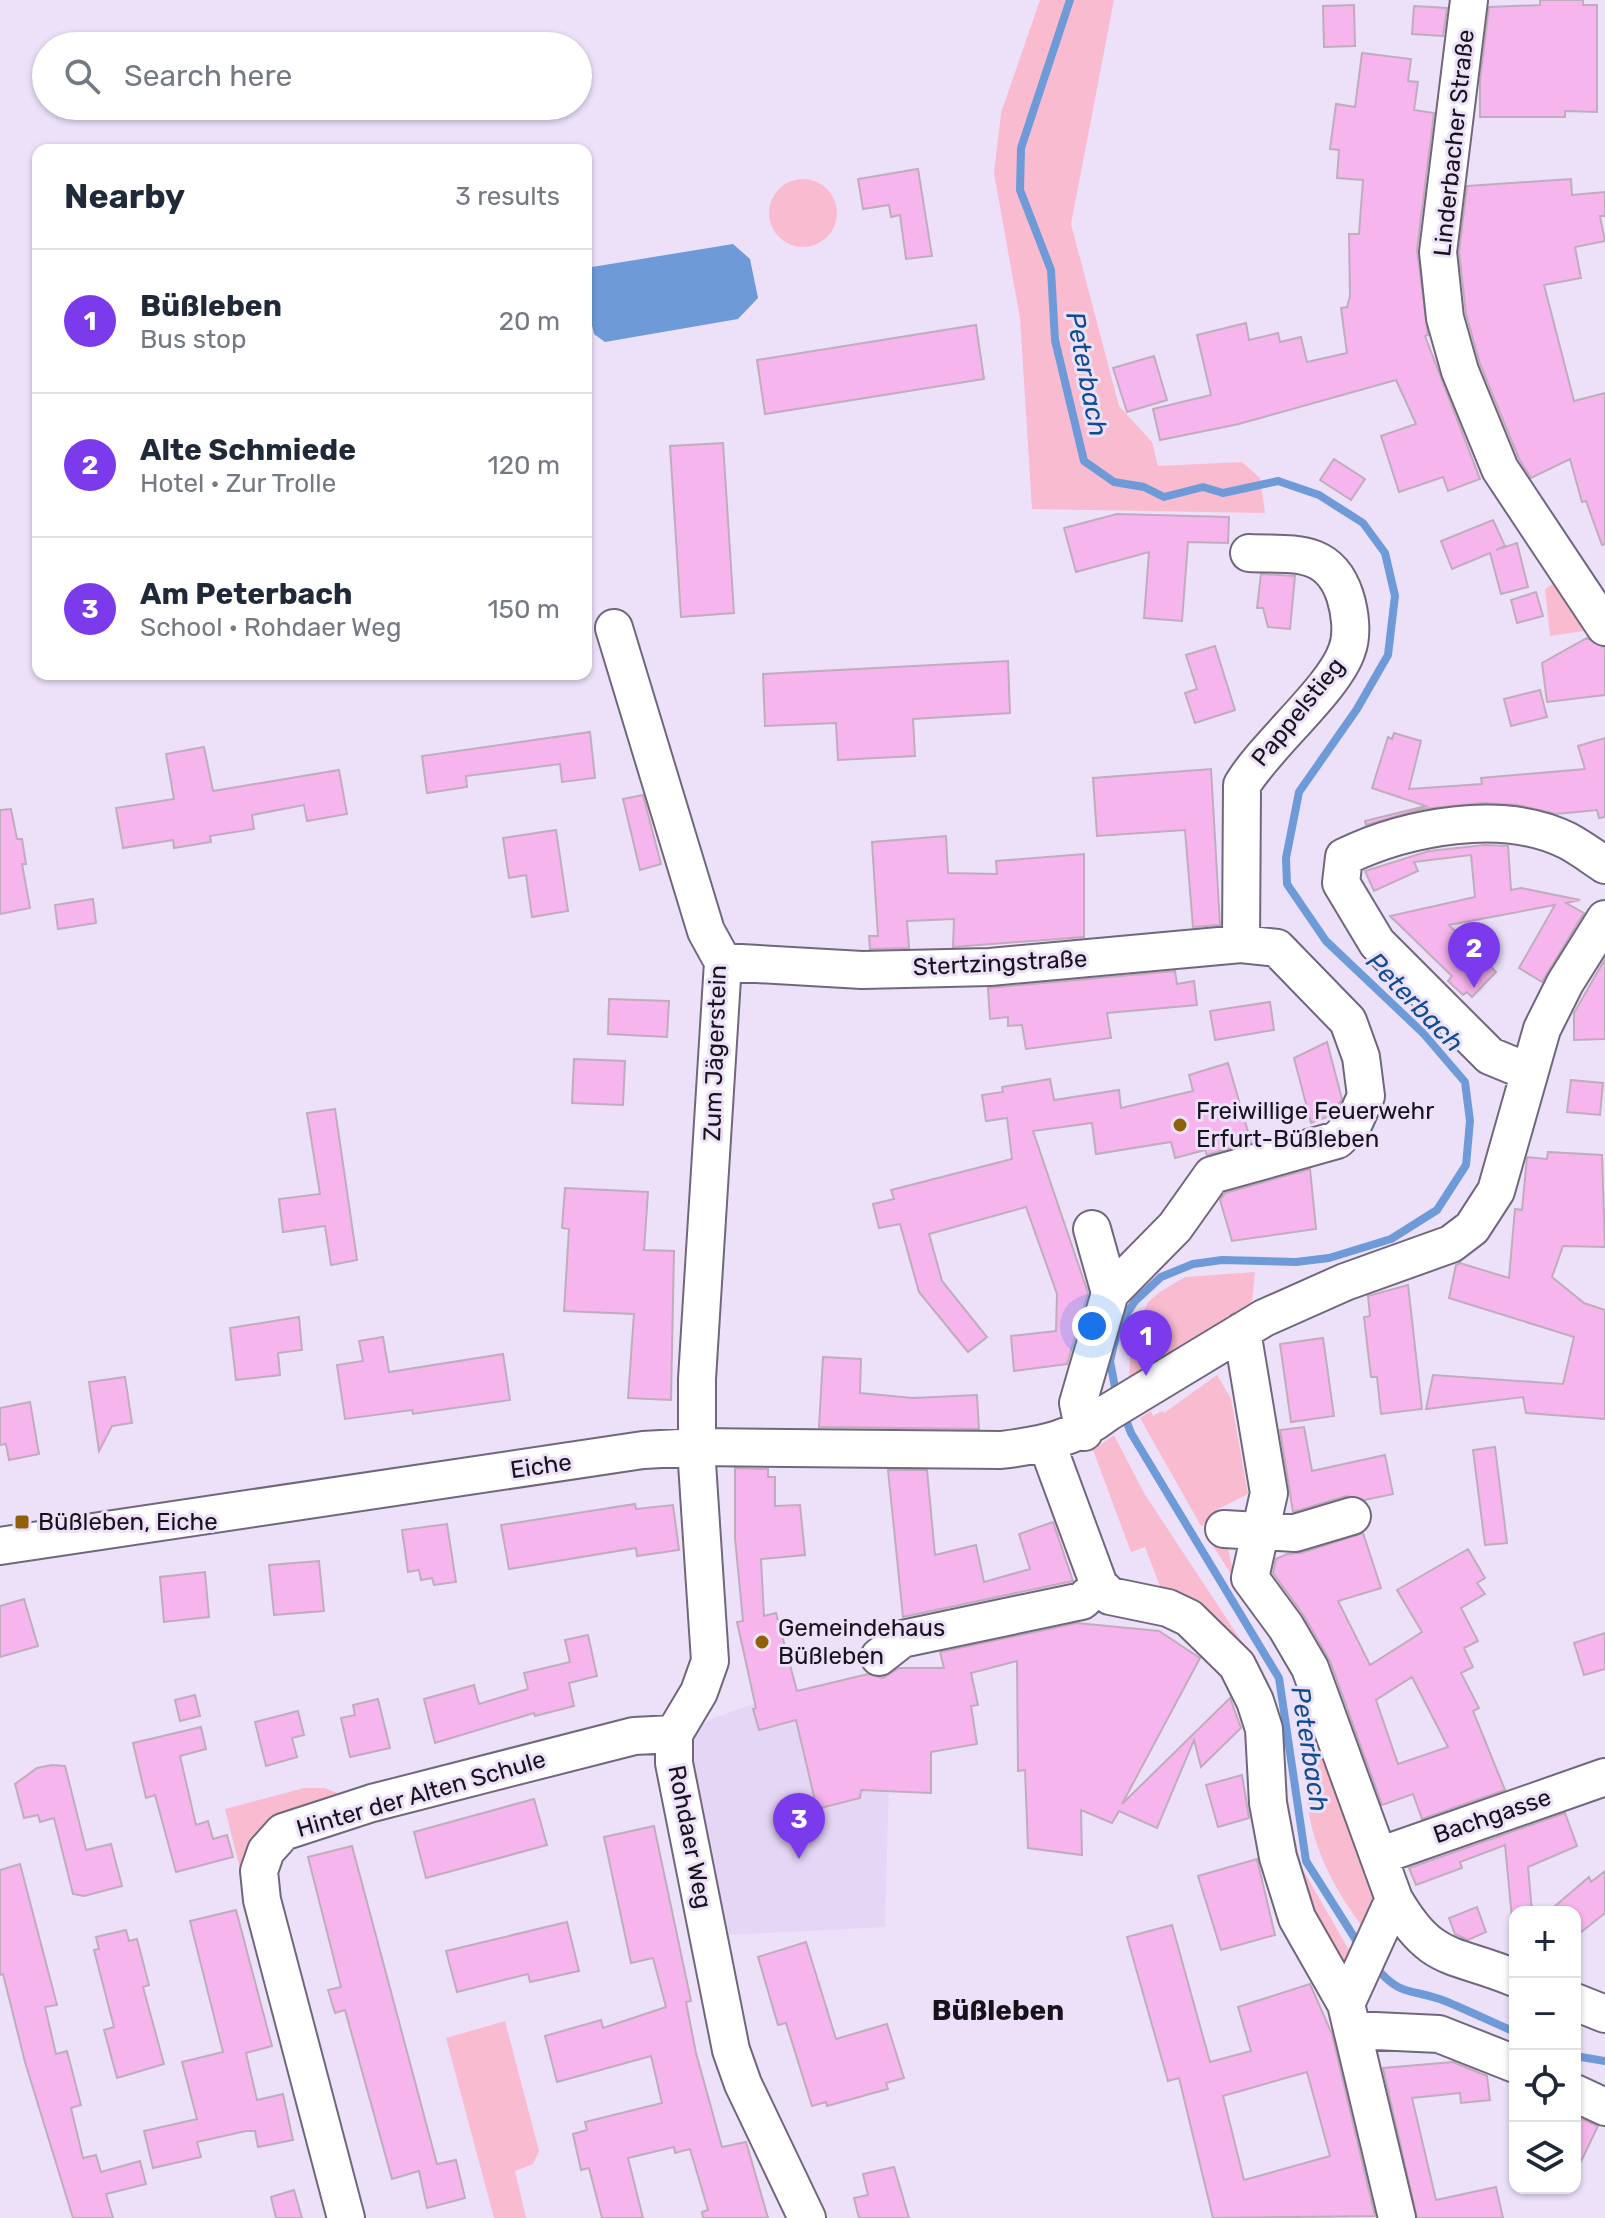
<!DOCTYPE html>
<html lang="en">
<head>
<meta charset="utf-8">
<style>
	body { margin:0; font-family:Rubik,sans-serif; background:#f2f2f3; color:#1f2937 }
	.controls { position:absolute; right:24px; bottom:24px; display:grid; overflow:hidden; border-radius:16px; box-shadow:0 2px 6px #0004 }
	.controls button { width:72px; height:72px; display:grid; place-items:center; padding:0; border:0; border-bottom:2px solid #e0e1e3; background:#fff; color:#1f2937; font:40px sans-serif }
	.you { position:absolute; left:1092px; top:1326px; width:28px; height:28px; margin:-20px; border:6px solid #fff; border-radius:50%; background:#1a73e8; box-shadow:0 0 0 12px #1a73e833 }
	.badge { display:grid; place-items:center; width:52px; height:52px; border-radius:50%; background:#7c3aed; color:#fff; font-size:26px; font-weight:700 }
	.pin { position:absolute; translate:-50% -66px; filter:drop-shadow(0 2px 4px #0008) }
	.pin::after { content:''; position:absolute; top:42px; width:28px; height:24px; background:inherit; clip-path:polygon(0 0,100% 0,50% 100%) }
	.list { margin:0; padding:0; list-style:none }
	h2 { display:flex; justify-content:space-between; align-items:center; height:104px; margin:0; padding:0 32px; font-size:34px }
	h2 small { font-size:26px; font-weight:400; color:#747a83 }
	.list li { display:grid; grid-template-columns:52px 1fr auto; gap:24px; align-items:center; box-sizing:border-box; height:144px; padding:0 32px; border-top:2px solid #e0e1e3 }
	.list b { display:block; font-size:30px; white-space:nowrap }
	.list p { margin:0; font-size:26px; white-space:nowrap; color:#747a83 }
	.list em { font-size:26px; font-style:normal; color:#747a83 }
	.icon { flex:none; width:44px; height:44px; fill:none; stroke:currentColor; stroke-width:2; stroke-linecap:round; stroke-linejoin:round }
	.map { position:relative; flex:none; width:1605px; height:2218px; overflow:hidden }
	.search { position:absolute; background:#fff; box-shadow:0 2px 6px #0004; left:32px; top:32px; width:560px; height:88px; display:flex; align-items:center; gap:20px; box-sizing:border-box; padding:0 28px; border-radius:44px; color:#747a83; font-size:30px }
	.panel { position:absolute; background:#fff; box-shadow:0 2px 6px #0004; left:32px; top:144px; width:560px; height:536px; border-radius:16px }
	.map>svg:first-child { display:block }
</style>
</head>
<body>
<div class="map">
<svg width="1605" height="2218" viewBox="0 0 1605 2218">
	<rect width="100%" height="100%" fill="#ece1f9"/>
	<path fill="#e5d6f5" d="M892 1668 885 1927 728 1935 689 1750 699 1728 709 1720 750 1705Z"/>
	<path fill="#f9bbd0" d="M1040 0H1114L1071 224 1119 406 1152 442 1158 466 1242 462 1260 478 1265 513 1032 509 1020 318 994 173 1001 113Z
		M769 213a34 34 0 1 1 68 0a34 34 0 1 1-68 0Z
		M1554 583 1590 630 1550 636 1545 589Z
		M1255 1272 1252 1302 1129 1380 1131 1334 1149 1301 1160 1292 1185 1277Z
		M1217 1375 1231 1399 1248 1494 1216 1510 1219 1517 1201 1526 1140 1418 1151 1411 1153 1416 1162 1411 1164 1413Z
		M1114 1435 1144 1493 1267 1680 1277 1717 1290 1819 1302 1868 1350 1952 1357 1957 1342 1974 1302 1900 1271 1713 1163 1594 1145 1547 1131 1552 1093 1450Z
		M1226 1539 1232 1567 1296 1665 1379 1885 1369 1935C1338 1896 1313 1852 1307 1801 1303 1762 1304 1721 1296 1683L1291 1668 1213 1546Z
		M304 1788H324L344 1795C293 1809 252 1814 241 1873L225 1809Z
		M505 2021 539 2151 533 2164 515 2171 526 2218H494L446 2038Z"/>
	<path fill="#6e9bd8" d="M733 244 750 259 758 298 738 319 605 342 594 334C590 314 579 285 592 267Z"/>
	<g fill="none" stroke-linecap="round" stroke-linejoin="round">
		<path stroke="#6e9bd8" stroke-width="8" d="M1070 0 1021 148 1020 190 1051 270 1055 340 1084 461 1114 482 1144 487 1164 497 1203 487 1223 493 1278 481 1319 495 1363 523 1385 553 1395 596 1388 655 1357 709 1299 792 1286 858 1287 884 1326 941 1423 1033 1465 1082 1470 1121 1466 1165 1437 1210 1391 1239 1329 1258 1296 1262 1222 1260 1193 1264 1161 1277 1135 1301 1118 1327 1110 1361 1117 1398
			M1124 1415 1131 1433 1279 1678 1306 1861 1361 1948
			M1374 1965C1400 1998 1412 1988 1445 2001 1469 2011 1492 2022 1515 2032
			M1575 2056 1605 2061"/>
	</g>
	<path fill="#f6b5ec" stroke="#c1acbd" stroke-width="2" fill-rule="evenodd" d="M1540 0H1583V5H1597V112L1565 111V117H1480V80L1489 7 1540 5Z
		M1354 5 1355 46 1324 47 1323 6Z
		M1414 6 1447 8 1443 36 1412 34Z
		M1362 53 1411 59 1408 81 1418 82 1414 110 1434 113 1417 250 1428 335 1425 336 1480 479 1448 491 1443 477 1399 492 1381 436 1416 424 1396 380 1239 424 1160 440 1153 409 1211 395 1197 335 1246 323 1249 340 1278 333 1280 342 1301 337 1307 362 1347 353 1341 308 1347 307 1350 296 1349 234H1359L1363 180 1337 178 1339 150 1330 149 1336 104 1355 107Z
		M918 169 932 256 906 259 900 215 891 217 889 205 863 209 858 179Z
		M1571 179 1572 195 1605 192V216H1600L1605 241 1575 247 1581 278 1544 285 1574 401 1605 393V544L1602 545 1586 501 1582 502 1570 459 1531 478 1519 459 1480 364 1466 314 1459 252 1467 186Z
		M976 325 984 379 765 414 757 360Z
		M1154 356 1167 400 1127 412 1113 368Z
		M723 443 734 613 681 617 670 446Z
		M1334 459 1365 479 1351 500 1320 480Z
		M1117 514 1229 517 1228 543 1188 542 1182 621 1144 618 1149 552 1076 572 1064 528Z
		M1493 520 1505 546 1496 550 1517 543 1528 587 1501 594 1490 553 1452 569 1441 541Z
		M1261 574 1295 576 1290 629 1268 627 1263 608H1257Z
		M1536 592 1543 616 1517 623 1511 600Z
		M1587 638 1605 648V695L1547 702 1542 663Z
		M1215 646 1235 710 1195 723 1185 693 1197 689 1186 655Z
		M1008 661 1010 713 913 719 915 756 838 760 836 723 765 726 763 674Z
		M1540 690 1547 717 1511 726 1504 699Z
		M590 732 595 778 562 782 560 764 466 776 467 787 427 793 422 756Z
		M1394 733 1421 741 1409 789 1482 784 1481 778 1585 769 1578 746 1605 738V817L1599 818 1597 810 1556 814 1518 805 1484 803 1422 809 1366 825 1365 821 1426 806 1372 788 1388 737 1392 739Z
		M204 747 213 791 339 770 347 814 307 821 304 805 252 815 254 829 210 836 211 842 174 848 173 840 123 848 116 808 174 799 166 754Z
		M1211 769 1220 925 1193 927 1185 830 1097 836 1093 778Z
		M643 795 661 864 640 870 623 799Z
		M11 809 17 839H22L26 864H22L30 908 0 914V810Z
		M556 830 568 911 532 917 526 875 509 878 503 838Z
		M946 836 948 873 997 874 996 861 1084 854V937L953 947 954 919 907 921 909 948 870 949 869 936H878L872 842Z
		M1485 845 1508 846 1511 890 1521 888 1580 900 1566 903 1584 913 1542 982 1519 968 1555 905 1449 925 1496 972 1472 997 1467 992 1463 995 1448 981 1452 976 1390 916 1475 897 1471 855 1414 862 1418 871 1374 891 1365 871 1429 851Z
		M93 899 96 923 58 929 55 905Z
		M1605 959V1039L1574 1040V1013Z
		M1175 971 1177 984 1194 981 1197 1005 1107 1013 1111 1038 1026 1049 1022 1025 1008 1026V1017L990 1019 988 988Z
		M609 999 669 1001 667 1037 608 1034Z
		M1270 1002 1274 1030 1215 1040 1210 1011Z
		M1327 1042 1342 1099 1332 1115 1311 1123 1294 1058Z
		M574 1059 625 1061 623 1105 572 1103Z
		M1228 1063 1251 1142 1207 1155 1205 1150 1175 1158 1171 1142 1096 1154 1092 1123 1033 1131 1088 1293 1067 1364 1014 1371 1011 1336 1056 1331 1057 1294 1026 1207 929 1234 942 1281 987 1337 968 1352 919 1292 900 1224 879 1228 873 1204 894 1199 891 1190 1012 1159 1007 1118 986 1121 982 1095 1003 1092 1002 1087 1050 1079 1054 1100 1119 1090 1121 1108 1193 1091 1189 1075Z
		M1571 1080 1603 1083 1600 1115 1567 1112Z
		M335 1109 357 1260 331 1265 325 1226 283 1232 279 1199 320 1194 307 1113Z
		M1548 1152 1602 1155 1605 1247 1563 1246 1552 1277 1584 1303 1605 1310V1419L1526 1413 1523 1397 1426 1409 1433 1375 1563 1384 1574 1337 1449 1298 1456 1265 1460 1263 1509 1278 1515 1209 1522 1210 1527 1157 1547 1159Z
		M1310 1169 1316 1229 1232 1241 1220 1200 1225 1193Z
		M565 1188 648 1192 644 1250 674 1251 671 1400 628 1398 634 1314 564 1311 569 1229 562 1228Z
		M1408 1285 1422 1409 1381 1414 1377 1377H1371L1364 1317 1370 1316 1368 1296Z
		M299 1317 302 1350 278 1353 280 1375 236 1380 230 1328Z
		M383 1337 389 1372 503 1354 510 1400 413 1414 412 1410 345 1419 337 1365 363 1361 359 1341Z
		M1323 1338 1334 1416 1291 1422 1280 1344Z
		M823 1357 861 1359 860 1393 913 1398 977 1395 979 1429 819 1427Z
		M125 1377 132 1423 112 1426 99 1451 89 1382Z
		M30 1402 39 1454 9 1460 6 1444 0 1445V1408Z
		M1304 1427 1312 1471 1385 1455 1393 1494 1365 1500 1346 1496 1293 1512 1280 1430Z
		M1495 1447 1507 1543 1485 1545 1473 1450Z
		M735 1468 768 1469V1477H775V1506L800 1505 805 1555 761 1559 764 1616 776 1613 797 1691 868 1674 883 1678 899 1668H944L940 1652 1077 1623 1159 1631 1200 1658 1122 1804 1230 1698 1241 1728 1201 1767 1194 1740 1157 1828 1119 1811 1112 1823 1081 1810 1082 1855 1028 1848 1025 1770 1018 1771 1017 1661 971 1673 978 1705 971 1706 977 1744 931 1752V1793L861 1790 860 1798 817 1809 796 1720 759 1730 753 1709 756 1708 737 1622 743 1621 735 1538Z
		M888 1470H927L935 1555 976 1545 984 1582 1030 1569 1019 1534 1053 1522 1073 1581 903 1617Z
		M635 1504 636 1509 673 1505 679 1550 637 1556 636 1548 509 1569 501 1525Z
		M447 1524 456 1582 434 1585 432 1578 421 1580 419 1570 408 1572 402 1530Z
		M1363 1533 1381 1588 1338 1601 1370 1665 1422 1632 1397 1590 1468 1549 1485 1578 1477 1583 1485 1594 1461 1608 1478 1641 1464 1648 1473 1667 1461 1673 1479 1708 1473 1711 1505 1790 1422 1819 1413 1794 1382 1805 1330 1661 1304 1616 1273 1573 1276 1559 1287 1554 1301 1553ZM1412 1677 1448 1747 1398 1764 1376 1700Z
		M319 1561 324 1611 274 1615 269 1565Z
		M205 1572 209 1617 164 1622 160 1577Z
		M24 1599 38 1646 0 1657V1606Z
		M1605 1633V1669L1584 1675 1574 1643Z
		M588 1635 597 1676 569 1683 574 1706 535 1716 534 1713 435 1743 424 1699 474 1685 479 1704 528 1689 524 1673 570 1662 565 1640Z
		M195 1695 200 1716 180 1721 175 1700Z
		M378 1699 390 1748 350 1757 341 1718 355 1715 353 1705Z
		M298 1711 304 1735 292 1738 297 1757 266 1766 255 1722Z
		M201 1727 206 1749 180 1756 196 1825 208 1821 213 1839 227 1835 233 1857 176 1872 155 1795 146 1798 133 1743Z
		M52 1765 65 1766 86 1850 111 1844 122 1886 84 1896 73 1894 54 1818 40 1822 38 1815 24 1818 15 1784 37 1768Z
		M1242 1775 1249 1818 1218 1827 1206 1785Z
		M534 1799 547 1845 426 1878 414 1832Z
		M1565 1813 1577 1846 1528 1867 1532 1912H1515V1950L1505 1845 1460 1862 1462 1868 1416 1885 1409 1868Z
		M654 1826 691 2001 686 2002 696 2053 722 2147 746 2142 768 2218H703L702 2212 708 2210 690 2149 675 2153 674 2147 628 2158 643 2218H602L589 2168 581 2170 573 2134 587 2130 585 2122 662 2103 651 2056 557 2082 545 2036 601 2020 603 2028 666 2007 653 1958 631 1963 604 1837Z
		M352 1846 437 2164 456 2160 465 2198 427 2208 419 2171 392 2179 345 2010 335 2013 328 1990 341 1987 308 1857Z
		M1257 1859 1275 1935 1221 1950 1198 1876Z
		M20 1864 57 2005 45 2007 56 2054 67 2051 81 2105 71 2108 83 2158 96 2155 101 2172 140 2161 146 2184 106 2194 113 2218H73L25 2062 3 1974 0 1975V1870Z
		M1605 1871V1913L1575 1937V1912H1548L1589 1877 1591 1882Z
		M1477 1907 1486 1932 1468 1940 1455 1934 1449 1918Z
		M236 1910 272 2046 246 2053 257 2100 283 2094 293 2140 258 2147 255 2131H246L197 2142 201 2157 153 2168 144 2131 197 2119 182 2062 223 2052 190 1921Z
		M567 1922 579 1971 530 1982 528 1974 457 1992 446 1951Z
		M1172 1925 1210 2062 1251 2051 1238 2007 1310 1984 1332 2034 1375 2216 1213 2218 1179 2078 1168 2081 1127 1937ZM1307 2072 1330 2156 1244 2180 1223 2096Z
		M126 1930 129 1941 137 1939 149 1985 143 1987 164 2064 117 2078 104 2030 114 2027 94 1950 99 1949 96 1937Z
		M806 1942 836 2039 887 2024 904 2078 886 2083 888 2089 827 2106 826 2102 812 2106 786 2023 778 2025 758 1957Z
		M1453 2062 1487 2076 1490 2100 1461 2103 1460 2093 1412 2098 1436 2200 1496 2187 1503 2218H1417L1383 2068Z
		M1575 2116 1598 2126 1575 2174Z
		M894 2167 909 2218H859L854 2198 868 2195 863 2174Z
		M294 2190 302 2218H276L271 2197Z"/>
	<g fill="none" stroke-linecap="round" stroke-linejoin="round">
		<g stroke="#71677c" stroke-width="40">
			<path id="minor" d="M1469 0 1438 252 1445 318 1460 371 1500 469 1605 627
				M614 628 706 931 723 962 697 1379V1463L710 1661 699 1692 674 1734V1763L731 2050 743 2084 807 2218
				M1241 944 1242 785C1266 745 1335 688 1347 650 1353 634 1350 612 1345 596 1329 547 1292 555 1249 553
				M723 962 862 970 990 967 1241 944 1277 948 1348 1021 1361 1057 1366 1096 1353 1125 1337 1140 1212 1175 1175 1227 1110 1293 1078 1403 1084 1432
				M1529 1072 1490 1056 1377 943 1341 883 1344 857C1406 827 1503 808 1568 841 1581 848 1593 857 1605 865
				M1092 1229 1110 1293
				M1242 1331 1269 1493 1250 1578 1286 1627 1310 1668 1394 1899C1432 1964 1452 1952 1515 1978
				M1047 1444 1099 1585 1110 1596 1168 1608 1189 1618 1237 1665 1255 1701 1264 1729 1268 1803 1278 1857 1297 1918 1346 2004 1397 2218
				M1224 1529 1295 1533 1352 1516
				M0 1546 643 1450 697 1447 1001 1450C1042 1445 1074 1439 1107 1413L1264 1318 1345 1282 1451 1244 1472 1228 1496 1191 1542 1029 1565 983 1605 919
				M879 1657 902 1639 1082 1601 1099 1585
				M1379 1856 1605 1777
				M1575 2002 1605 2014
				M1346 2004 1394 1899
				M1354 2030 1439 2034 1515 2064
				M1575 2093 1605 2107
				M346 2218 262 1900 259 1871 266 1851 283 1832 372 1803 634 1736 674 1734"/>
		</g>
		<use href="#minor" stroke="#fff" stroke-width="36"/>
	</g>
	<g fill="#905f0c" stroke="#ece1f9" stroke-width="3">
		<circle cx="1180" cy="1125" r="8"/>
		<rect x="14" y="1514" width="16" height="16" rx="4"/>
		<circle cx="762" cy="1642" r="8"/>
	</g>
	<g text-anchor="middle" stroke-width="6" stroke-linejoin="round" paint-order="stroke">
		<g font-size="24" fill="#17131b" stroke="#ece1f9">
			<text transform="translate(1454 143) rotate(-84)" y="8">Linderbacher Straße</text>
			<text transform="translate(1298 712) rotate(-51)" y="8">Pappelstieg</text>
			<text transform="translate(1000 963) rotate(-3)" y="8">Stertzingstraße</text>
			<text transform="translate(715 1053) rotate(-88)" y="8">Zum Jägerstein</text>
			<text transform="translate(541 1466) rotate(-8)" y="8">Eiche</text>
			<text transform="translate(421 1794) rotate(-16)" y="8">Hinter der Alten Schule</text>
			<text transform="translate(1492 1816) rotate(-19)" y="8">Bachgasse</text>
			<text transform="translate(690 1837) rotate(79)" y="8">Rohdaer Weg</text>
		</g>
		<g font-size="24" fill="#17131b" stroke="#ece1f9" text-anchor="start">
			<text x="1196" y="1119">Freiwillige Feuerwehr<tspan x="1196" dy="28">Erfurt-Büßleben</tspan></text>
			<text x="38" y="1530">Büßleben, Eiche</text>
			<text x="778" y="1636">Gemeindehaus<tspan x="778" dy="28">Büßleben</tspan></text>
		</g>
		<g font-size="26" font-style="italic" fill="#104c94" stroke="#ece1f9">
			<text transform="translate(1087 374) rotate(79)" y="9">Peterbach</text>
			<text transform="translate(1415 1002) rotate(46)" y="9">Peterbach</text>
			<text transform="translate(1310 1749) rotate(81)" y="9">Peterbach</text>
		</g>
		<g font-size="28" font-weight="bold" fill="#17131b" stroke="#ece1f9">
			<text x="998" y="2020">Büßleben</text>
		</g>
	</g>
</svg>
<div class="controls">
<button>+</button>
<button>−</button>
<button><svg class="icon" aria-label="locate" viewBox="0 0 24 24"><circle cx="12" cy="12" r="6"/><path d="M12 2v4M12 18v4M2 12h4M18 12h4"/></svg></button>
<button><svg class="icon" aria-label="layers" viewBox="0 0 24 24"><path d="M12 4l9 5-9 5-9-5zM3 14l9 5 9-5"/></svg></button>
</div>
<div class="you"></div>
<div class="pin badge" style="left:1146px;top:1376px">1</div>
<div class="pin badge" style="left:1474px;top:988px">2</div>
<div class="pin badge" style="left:799px;top:1859px">3</div>
<div class="search"><svg class="icon" aria-label="search" viewBox="0 0 24 24"><circle cx="10" cy="10" r="6"/><path d="M15 15l6 6"/></svg>Search here</div>
<section class="panel">
<h2>Nearby<small>3 results</small></h2>
<ul class="list">
<li><span class="badge">1</span><div><b>Büßleben</b><p>Bus stop</p></div><em>20 m</em></li>
<li><span class="badge">2</span><div><b>Alte Schmiede</b><p>Hotel · Zur Trolle</p></div><em>120 m</em></li>
<li><span class="badge">3</span><div><b>Am Peterbach</b><p>School · Rohdaer Weg</p></div><em>150 m</em></li>
</ul>
</section>
</div>
</body>
</html>
